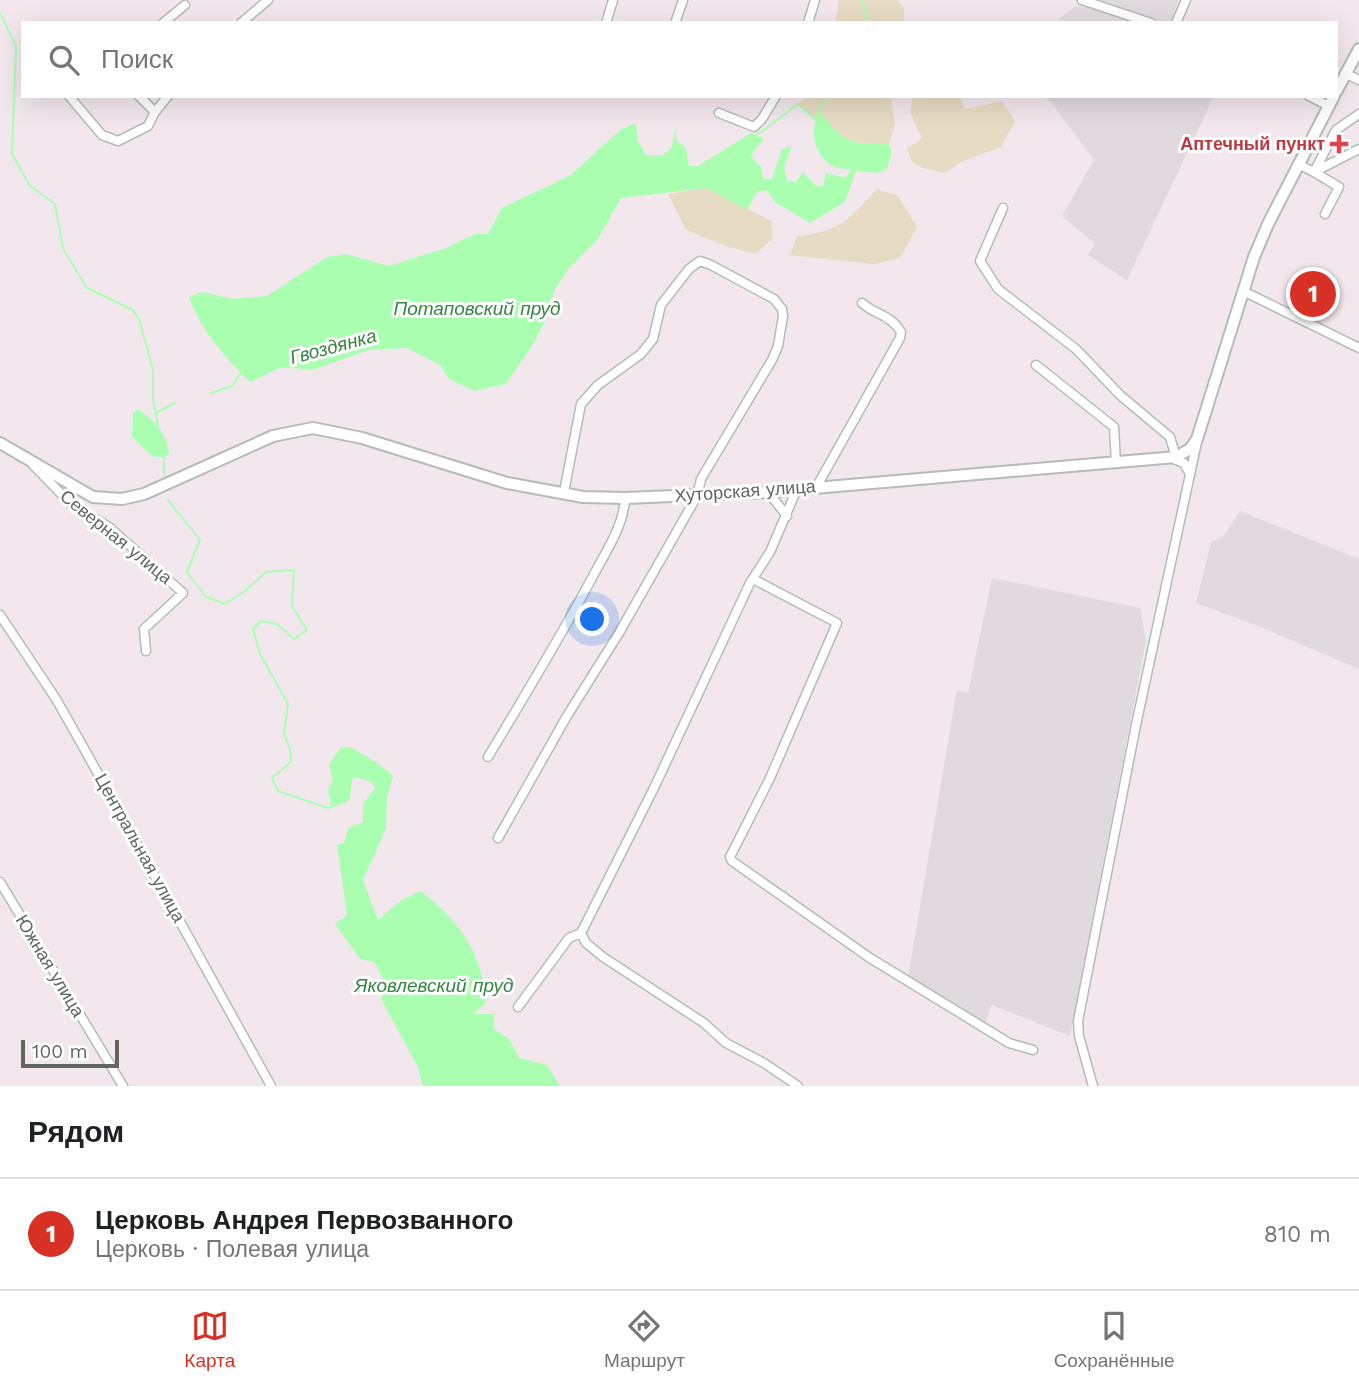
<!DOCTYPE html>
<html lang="ru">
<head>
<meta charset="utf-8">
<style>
	body { margin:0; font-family:"Work Sans",sans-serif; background:#f2f2f2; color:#202124 }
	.scale { position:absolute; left:21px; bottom:18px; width:98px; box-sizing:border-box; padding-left:7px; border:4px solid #5f6760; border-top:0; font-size:19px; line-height:24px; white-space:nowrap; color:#5f6760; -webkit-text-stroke:5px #fff; paint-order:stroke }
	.you { position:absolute; left:593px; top:620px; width:24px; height:24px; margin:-18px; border:5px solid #fff; border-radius:50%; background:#1a73e8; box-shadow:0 0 0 10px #1a73e833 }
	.badge { display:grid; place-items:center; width:46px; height:46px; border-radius:50%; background:#d93025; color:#fff; font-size:23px; font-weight:700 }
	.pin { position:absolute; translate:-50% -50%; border:4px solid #fff; box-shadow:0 2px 7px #0006 }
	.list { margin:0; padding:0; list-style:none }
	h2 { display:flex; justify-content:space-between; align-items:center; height:91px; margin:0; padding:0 28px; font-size:30px }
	h2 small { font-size:23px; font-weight:400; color:#757577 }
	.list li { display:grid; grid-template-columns:46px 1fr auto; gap:21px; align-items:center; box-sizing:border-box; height:112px; padding:0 28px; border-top:2px solid #e0e0e0 }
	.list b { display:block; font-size:26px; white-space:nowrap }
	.list p { margin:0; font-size:23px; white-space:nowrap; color:#757577 }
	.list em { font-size:23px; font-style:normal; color:#757577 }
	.icon { flex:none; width:38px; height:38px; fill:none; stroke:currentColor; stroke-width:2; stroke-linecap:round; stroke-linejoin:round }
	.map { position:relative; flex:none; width:1359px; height:1086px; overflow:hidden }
	.search { position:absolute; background:#fff; box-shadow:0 7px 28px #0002; left:21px; right:21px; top:21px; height:77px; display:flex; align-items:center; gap:18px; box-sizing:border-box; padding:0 24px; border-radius:0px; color:#757577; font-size:26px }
	.sheet { height:203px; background:#fff }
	nav { display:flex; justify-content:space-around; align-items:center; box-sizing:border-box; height:98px; border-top:2px solid #e0e0e0; background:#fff; font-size:19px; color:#757577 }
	nav a { display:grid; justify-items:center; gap:4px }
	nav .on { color:#d93025 }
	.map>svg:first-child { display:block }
</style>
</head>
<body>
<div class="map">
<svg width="1359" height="1086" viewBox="0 0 1359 1086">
	<rect width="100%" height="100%" fill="#f1e7ed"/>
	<path fill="#e0d9dd" d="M1088 0H1178L1171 23H1054L1076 6 1086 8Z
		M1214 96 1127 280 1088 255 1095 244 1062 216 1094 160 1051 102 1044 97Z
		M1240 511 1359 559V669L1256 625 1196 603 1211 542 1223 537Z
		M992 578 1140 608 1146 640 1070 1036 992 1005 985 1024 908 977 957 690 968 693Z"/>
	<path fill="#e8dbc4" d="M839 0H897L904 7V23H835Z
		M808 96H891L895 124 889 144C850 145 844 142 820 112L815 119 798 104Z
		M913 96H959L965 109 1002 101 1015 121 1001 147 961 162 945 173C924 167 911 170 907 147L916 143 922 138 910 113Z
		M707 188 771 221 773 238 756 254 726 246 686 230 668 194Z
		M877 189 898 196 917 227 900 258 874 264 790 255 797 236C839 232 849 220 877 189Z"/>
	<path fill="#a9ffaf" d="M820 112C844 142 850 145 889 144L892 152 887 169 877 173 856 171 845 202 810 223 775 202 767 190 757 192 747 210 707 188 621 198 598 239 568 269 554 291 547 317 534 343 506 384 474 391 449 379 440 365 407 348 369 350 312 370 282 367 250 382C225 357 201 331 189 297L202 292 233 299 267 296 327 257 346 254 389 266 446 248 475 234H488L502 208 571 175 620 130 636 123 638 141 646 155H664L672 147 675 127 676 140 686 148 689 166H698L751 133 764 139 750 156 761 167 763 179H772L782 149 792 146 784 167 787 181 796 182 803 172 816 186H823L826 173 845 178 852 170C847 169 840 169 835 167 814 158 808 129 820 112Z
		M138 409C155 421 166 432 169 453L164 458 152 456 132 437 133 413Z
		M351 747 379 764 393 776 387 797 386 829 363 880 378 920 402 900 421 891C460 923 482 951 486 1003L473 1014H494V1029L509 1039 519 1058 547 1065 560 1086H423L418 1067 381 999 386 984 374 962 360 959 335 924 347 915 337 845 344 843 348 828 363 822V804L375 788 371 782 356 777 352 780 350 799 331 806 328 789 333 780 329 765 340 748Z"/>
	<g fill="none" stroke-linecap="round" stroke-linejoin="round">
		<path stroke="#a9ffaf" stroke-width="2" d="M862 0 867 18 865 23
			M0 13 16 47 12 154 30 186 55 204 63 249 87 288 133 310 139 319 153 370V399L158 426
			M756 136 798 104 815 119 828 96
			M211 393 232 386 242 372
			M156 413 175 403
			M164 459V475
			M168 500 200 540 187 572 205 596 224 604 244 592 266 572 294 570 292 606 307 630 294 639 277 624 261 621 253 629 260 654 288 704 284 734 290 749 291 762 272 778 278 791 328 808 346 801 347 799"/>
		<g stroke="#b4bcb6" stroke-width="11">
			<path id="street" d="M1082 0 1151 23
				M163 23 185 5
				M241 23 268 0
				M606 23 613 0
				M675 23 683 0
				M808 23 815 0
				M1176 23 1186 0
				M1346 74 1359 80
				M69 96 102 135 118 141 148 126 155 112 168 96
				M139 96 155 112
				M1309 96 1329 106
				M719 113 754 127 762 119 776 96
				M1298 164 1314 172 1336 130 1359 114
				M1314 172 1339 187 1325 214
				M1314 172 1359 149
				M1003 208 980 261 998 289 1076 349 1120 395 1170 437 1176 457
				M1243 291 1359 348
				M1036 365 1114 427 1116 463
				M1171 458 1184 463 1190 474
				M33 465 72 505 109 527 183 593 144 629 146 651
				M817 486 900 338 901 332C890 314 877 316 862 303
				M797 489 770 552 750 583 654 788 581 933 586 943 603 957 704 1023 726 1043 764 1063 798 1086
				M768 492 787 516
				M753 579 837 623 770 778 730 857 732 861 870 958 1009 1043 1033 1050
				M0 615 56 699 81 743 271 1086
				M488 757C524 697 560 638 593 576 605 553 624 526 625 498
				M498 838 567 716 619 633 697 496 701 479 772 360 778 346 783 316 782 309 774 299 711 265 700 261 689 269 661 305 653 339 641 354 598 385 581 404 564 492
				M0 882 123 1086
				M518 1007 569 938 581 933
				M1093 1086 1079 1036 1078 1021 1136 725 1197 442"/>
		</g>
		<g stroke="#b3bcb6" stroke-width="14">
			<path id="secondary" d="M1336 92 1359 49
				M0 443 93 497 122 499 144 494 273 436 313 428 362 438 507 483 583 497 625 498 768 492 1176 457 1190 449 1197 439 1254 257 1268 224 1334 96"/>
		</g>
		<use href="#street" stroke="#fff" stroke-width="8"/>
		<use href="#secondary" stroke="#fff" stroke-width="10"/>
	</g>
	<path fill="#e0444e" stroke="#fff" stroke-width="2.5" d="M1335.5 133.5h7v7h7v7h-7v7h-7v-7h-7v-7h7z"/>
	<g text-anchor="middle" stroke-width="6" stroke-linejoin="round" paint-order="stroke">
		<g font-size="18" font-weight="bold" fill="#be3a42" stroke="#fff" text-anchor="end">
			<text x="1325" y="150">Аптечный пункт</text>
		</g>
		<g font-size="18" fill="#5f6760" stroke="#fff">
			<text transform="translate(745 491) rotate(-4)" y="6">Хуторская улица</text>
			<text transform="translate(116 537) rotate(39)" y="6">Северная улица</text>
			<text transform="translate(140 848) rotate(61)" y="6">Центральная улица</text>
			<text transform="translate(50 966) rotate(59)" y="6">Южная улица</text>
		</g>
		<g font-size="19" font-style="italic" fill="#358642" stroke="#fff">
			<text x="477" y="315">Потаповский пруд</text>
			<text transform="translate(333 346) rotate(-15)" y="7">Гвоздянка</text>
			<text x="434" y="992">Яковлевский пруд</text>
		</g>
	</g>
</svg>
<div class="scale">100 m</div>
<div class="you"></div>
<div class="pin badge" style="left:1313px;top:294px">1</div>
<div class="search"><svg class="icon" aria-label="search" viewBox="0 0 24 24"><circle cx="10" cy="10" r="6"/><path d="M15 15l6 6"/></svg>Поиск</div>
</div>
<section class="sheet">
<h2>Рядом<small></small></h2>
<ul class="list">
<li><span class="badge">1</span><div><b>Церковь Андрея Первозванного</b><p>Церковь · Полевая улица</p></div><em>810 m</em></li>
</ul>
</section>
<nav>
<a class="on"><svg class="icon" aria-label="map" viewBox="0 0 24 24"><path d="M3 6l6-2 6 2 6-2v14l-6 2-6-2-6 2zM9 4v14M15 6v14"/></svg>Карта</a>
<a><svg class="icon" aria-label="directions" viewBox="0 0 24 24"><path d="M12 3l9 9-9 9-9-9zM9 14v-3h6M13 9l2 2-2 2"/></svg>Маршрут</a>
<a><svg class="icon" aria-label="saved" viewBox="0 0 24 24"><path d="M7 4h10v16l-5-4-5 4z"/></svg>Сохранённые</a>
</nav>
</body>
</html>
